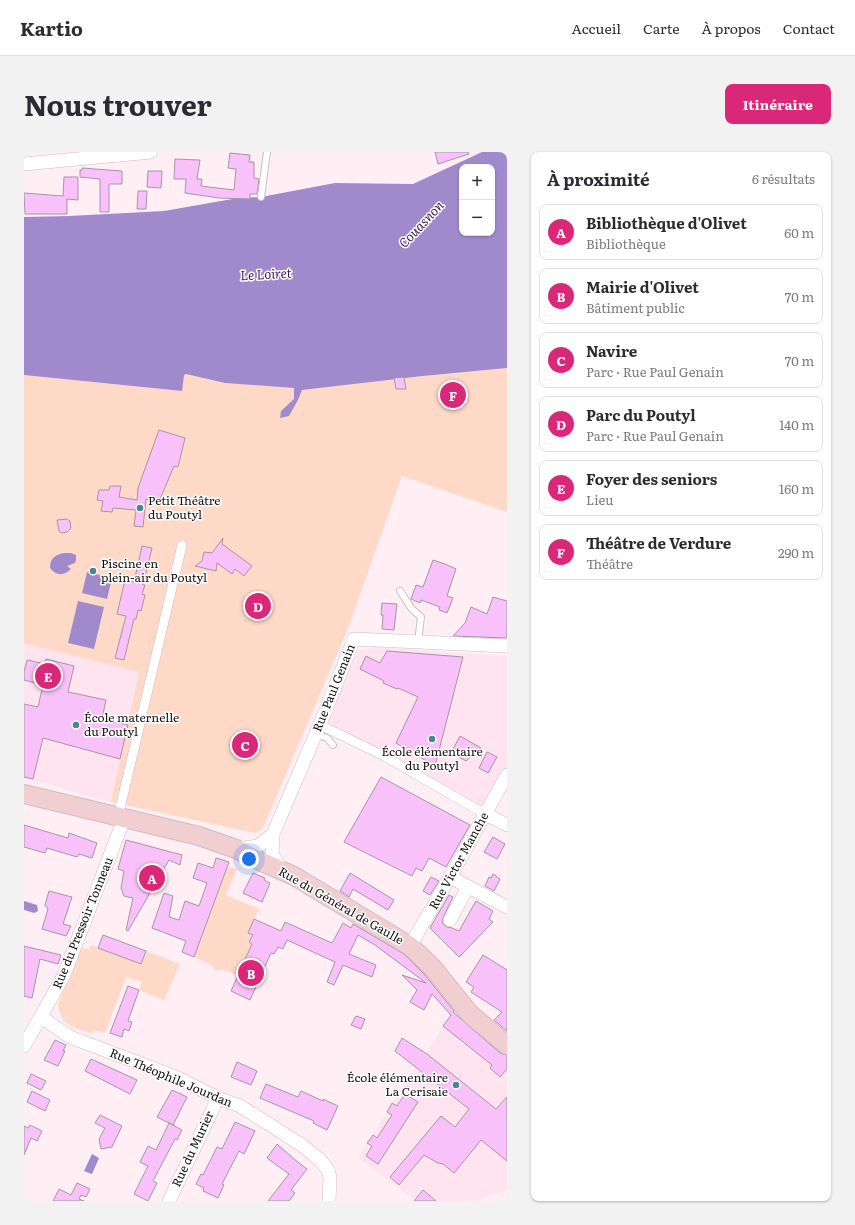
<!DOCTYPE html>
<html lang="fr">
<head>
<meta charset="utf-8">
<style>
	body { margin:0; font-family:Literata,serif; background:#f2f2f3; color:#2b2b33 }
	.controls { position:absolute; right:12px; top:12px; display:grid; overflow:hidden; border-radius:8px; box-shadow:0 1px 3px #0004 }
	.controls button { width:36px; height:36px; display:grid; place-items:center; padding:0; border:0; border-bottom:1px solid #e1e1e2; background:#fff; color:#2b2b33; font:20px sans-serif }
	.you { position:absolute; left:225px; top:707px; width:14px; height:14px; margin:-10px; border:3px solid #fff; border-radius:50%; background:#1a73e8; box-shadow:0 0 0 6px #1a73e833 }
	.badge { display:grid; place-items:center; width:26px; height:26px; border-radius:50%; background:#db2777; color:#fff; font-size:13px; font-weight:700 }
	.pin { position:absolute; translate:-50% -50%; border:2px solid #fff; box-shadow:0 1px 4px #0006 }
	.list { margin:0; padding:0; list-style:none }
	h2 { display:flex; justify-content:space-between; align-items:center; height:52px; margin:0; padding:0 16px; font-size:17px }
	h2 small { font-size:13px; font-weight:400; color:#7c7c81 }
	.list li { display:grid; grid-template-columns:26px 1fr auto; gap:12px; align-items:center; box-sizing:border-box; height:56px; margin:0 8px 8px; padding:0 8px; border:1px solid #e1e1e2; border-radius:8px }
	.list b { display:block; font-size:15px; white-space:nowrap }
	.list p { margin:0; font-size:13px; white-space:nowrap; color:#7c7c81 }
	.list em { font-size:13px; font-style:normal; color:#7c7c81 }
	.map { position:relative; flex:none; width:483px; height:1049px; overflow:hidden; border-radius:8px }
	header { display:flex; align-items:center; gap:24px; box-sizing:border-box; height:56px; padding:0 20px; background:#fff; border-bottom:1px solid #e1e1e2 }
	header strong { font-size:19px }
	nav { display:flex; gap:22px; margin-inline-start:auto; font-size:14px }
	.intro { display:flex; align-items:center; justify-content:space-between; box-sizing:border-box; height:96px; padding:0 24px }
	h1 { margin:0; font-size:28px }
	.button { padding:10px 18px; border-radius:8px; background:#db2777; color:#fff; font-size:14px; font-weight:700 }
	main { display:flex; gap:24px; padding:0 24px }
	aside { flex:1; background:#fff; border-radius:8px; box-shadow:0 1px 3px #0004 }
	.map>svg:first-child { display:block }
</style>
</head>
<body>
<header>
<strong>Kartio</strong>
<nav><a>Accueil</a><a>Carte</a><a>À propos</a><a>Contact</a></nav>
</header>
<div class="intro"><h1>Nous trouver</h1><a class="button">Itinéraire</a></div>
<main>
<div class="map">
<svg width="483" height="1049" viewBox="0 0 483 1049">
	<rect width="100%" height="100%" fill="#ffeff5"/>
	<path fill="#ffe3ee" d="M0 491 115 520 87 650 0 626Z
		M350 495 483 504V617L460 659 301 571 331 505 337 498Z
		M431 857 435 860 433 864 469 893 483 901V1038L451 1049H392L334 1006 392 915 402 902Z"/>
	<path fill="#ffd9c8" d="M483 216V360L378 324 325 474 239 676 231 681 87 650 115 520 0 491V223L157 239 160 223 162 222 201 231 239 233 271 236 270 248 257 259V266L274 248 278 238 399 224Z
		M203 714 213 717 202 743 235 757 224 781 229 783 225 790 228 792 213 823 201 818H190L188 813 170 805Z
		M67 793 117 812 122 799 156 812 140 848 115 838 118 830 102 825 81 881 70 878 68 882C49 875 37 874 34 852L56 795 65 798Z"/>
	<path fill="#a08acc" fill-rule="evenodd" d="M458 0H483V216L399 224 278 238 274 248 265 264 256 266 257 259 270 247V236L201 231 162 222 160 223 158 239 0 223V65L45 64 140 59 214 46 237 45 311 31 389 32ZM438 15H468V81H438Z
		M40 401H47L52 403V408L51 411 43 414 47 417C40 424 32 424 26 416 26 406 31 403 40 401Z
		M63 420 88 426 83 447 58 441Z
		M54 449 80 455 70 497 44 491Z
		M0 749 13 753 14 759 10 761 0 758Z
		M68 1002 75 1006 68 1022 60 1019Z"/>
	<path fill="#f9c1fa" stroke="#a497a4" d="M411 0H444L445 2 414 12Z
		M206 1 226 3 225 10H230V26L235 27 233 42H226V47L195 46 161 41 162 27H150L151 7 176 8 173 27H178L177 34 210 38 212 17 204 16Z
		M58 16 98 19V32H85V60H76V27L56 25V18H58Z
		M124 19H138L137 36 123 35Z
		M40 25H54V48L43 47V62H1L0 41 39 44Z
		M114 39H123L122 57H113Z
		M380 225 382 237H372L370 226Z
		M442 237 443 248 417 250 416 238Z
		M135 278 161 286 154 315 150 314 134 352 122 347 119 375 110 374 112 358 89 356 88 360 77 359 79 349 73 348 75 338H85L86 334H97L95 345 113 348 114 336Z
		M43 367 46 369 47 376 43 380 38 381 35 379 33 368Z
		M199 386 198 392 228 414 220 424 211 417 208 422 193 411 192 419 171 414 178 409 180 400 188 401Z
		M118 394 128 396 119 433H121L118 442 121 443 117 459 114 458 112 467H110L100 508 91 506 102 464 93 462 101 428 110 430Z
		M409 408 421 412 432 417 423 444 429 446 423 461 415 458 416 455 397 448 396 451 387 447 392 433 399 435Z
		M469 445 483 449V482L482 486 429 484 441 471 447 455 463 462Z
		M358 451 373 452 370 478 358 477 359 463H357Z
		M363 499 439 505 411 614 372 591 394 545 374 536 373 537 359 531 360 529 336 517 342 504 356 511Z
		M22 507 50 514 44 540 82 548 78 567 104 573 96 607 19 586 9 627 0 625V552L14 555 19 533 0 528V520L3 508 21 512Z
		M436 584 457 596 442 609 427 601Z
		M463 600 473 605 464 621 455 616Z
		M357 625 446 673 422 715 405 706 398 719 392 716 388 724 320 690Z
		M0 673 44 686 45 681 73 691 68 706 55 702 53 705 23 696 21 701 0 695Z
		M469 685 481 692 473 707 460 700Z
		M102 688 158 703 156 713 145 708 104 779 102 778 109 746 100 744 97 736 100 719 94 717Z
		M192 706 205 710 170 805 158 800 162 789 128 776 140 741 149 744 145 765 155 768 161 749 175 754 183 731 169 726 174 711 189 716Z
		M229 721 241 726 240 728 246 731 238 750 219 741Z
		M326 721 370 748 364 758 329 737 325 745 316 739Z
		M469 722 476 727 470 739 461 734 465 725 467 726Z
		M407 725 415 729 406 743 399 739Z
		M25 739 48 745 39 772 47 774 42 784 18 777 24 757 21 753Z
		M425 743 429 745 418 768 419 772 423 775 428 776 435 779 452 749 469 759 465 767 469 770 435 805 406 776Z
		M230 767 257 779 261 770 308 791 319 771 327 776 329 772 380 802 401 823 430 859 429 860 476 901 483 903V917L476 925 466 916 468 913 419 874 427 863 408 842 400 858 386 850 393 838 378 823 402 831 351 793 334 783 325 802 352 813 348 825 319 813 310 833 303 830 311 810 263 788 259 797 254 795 250 802 247 801 226 848 207 839 228 792 225 790 229 783 224 781Z
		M79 783 122 799 117 812 74 796Z
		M0 794 37 803 34 812 16 807 8 846 0 844Z
		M459 803 483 818V879L470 868 478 860 447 840 450 835 442 830Z
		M104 834 115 838 104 869 108 870 105 879 100 877 98 885 86 881Z
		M332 864 341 867 337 877 327 873Z
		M378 886 403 902 472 957 483 945V1009L457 988 430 1021 419 1012 414 1011 400 1003 375 1033 366 1025 417 964 431 975 445 957 371 899Z
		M31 888 42 893 39 899H41L34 914 20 908Z
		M67 907 113 928 106 942 61 919Z
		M213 910 233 919 227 933 207 925Z
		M7 922 22 929 17 938 3 931Z
		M242 932 274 945 277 939 299 949V947L314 954 303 978 289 971 290 969 236 946Z
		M148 938 163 945 149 973 133 965Z
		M8 939 26 948 21 959 3 950Z
		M381 942 394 950 354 1012 342 1004 348 994 343 991 349 983 353 986 368 963 363 960 368 951 373 954Z
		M76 963 98 974 88 995 77 997 75 987 81 976 71 971Z
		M211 970 231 979 220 1002 215 999 198 1032 200 1033 194 1046 179 1039 180 1036 172 1032 177 1022 179 1023 193 995 198 997Z
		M145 971 158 978 153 988 151 987 129 1029 133 1031 124 1049 110 1042 124 1014 116 1010 124 994 132 998Z
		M6 973 18 979 13 989 7 986 0 1003V974L4 976Z
		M253 992 270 1007 283 1017 267 1038 271 1041 265 1049H244L265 1022 243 1006Z
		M53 1031 66 1037 62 1045 57 1043 55 1047 60 1049H29L35 1037 47 1043Z
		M399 1038 412 1049H390Z"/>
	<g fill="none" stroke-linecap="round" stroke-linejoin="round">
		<g stroke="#cfbcc4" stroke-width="8">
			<path id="service" d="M237 45 243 0
				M376 439 388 457 397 465 394 490
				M292 582 303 586 309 593"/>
		</g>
		<g stroke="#cfbcc4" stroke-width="10">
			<path id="pedestrian" d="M296 573 360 604 461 662
				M94 665 158 393"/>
		</g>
		<g stroke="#cfbcc4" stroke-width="14">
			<path id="minor" d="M0 12 127 0
				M461 662 483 673
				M212 697 234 694 249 682
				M258 718 248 702 249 682 299 565 330 487 483 494
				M426 725 483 755
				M426 768 444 735
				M386 794 426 725 483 623
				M17 865 46 885 152 925 194 946 216 954 251 976 279 994 297 1009 304 1018 306 1025 305 1049
				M0 894 40 823 100 667
				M145 1049 194 946"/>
		</g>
		<g stroke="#cfbcc4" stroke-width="20">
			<path id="secondary" d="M0 642 175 684 212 697 238 710 270 724 386 794 409 816 446 862 483 893"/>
		</g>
		<use href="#service" stroke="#fff" stroke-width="6"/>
		<use href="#pedestrian" stroke="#fff" stroke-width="9"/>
		<use href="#minor" stroke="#fff" stroke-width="13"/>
		<use href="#secondary" stroke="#f1cfd1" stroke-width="18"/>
	</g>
	<g fill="#468699" stroke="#fff" stroke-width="1.5">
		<circle cx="116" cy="356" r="4"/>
		<circle cx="69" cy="419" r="4"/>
		<circle cx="52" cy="573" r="4"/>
		<circle cx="408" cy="587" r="4"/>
		<circle cx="432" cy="933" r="4"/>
	</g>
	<g text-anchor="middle" stroke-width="3" stroke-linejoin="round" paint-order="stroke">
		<g font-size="12" fill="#160f12" stroke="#fff" text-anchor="start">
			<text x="124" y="353">Petit Théâtre<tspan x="124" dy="14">du Poutyl</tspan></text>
			<text x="77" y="416">Piscine en<tspan x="77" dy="14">plein-air du Poutyl</tspan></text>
			<text x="60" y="570">École maternelle<tspan x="60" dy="14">du Poutyl</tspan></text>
			<text x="408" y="604" text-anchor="middle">École élémentaire<tspan x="408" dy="14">du Poutyl</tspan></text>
			<text x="424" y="930" text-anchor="end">École élémentaire<tspan x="424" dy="14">La Cerisaie</tspan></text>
		</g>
		<g font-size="12" fill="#160f12" stroke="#fff">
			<text transform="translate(310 536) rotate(-68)" y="4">Rue Paul Genain</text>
			<text transform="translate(435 709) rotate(-61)" y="4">Rue Victor Manche</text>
			<text transform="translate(317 754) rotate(30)" y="4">Rue du Général de Gaulle</text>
			<text transform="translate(59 771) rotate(-68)" y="4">Rue du Pressoir Tonneau</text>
			<text transform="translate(147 926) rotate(23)" y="4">Rue Théophile Jourdan</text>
			<text transform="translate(169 997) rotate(-65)" y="4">Rue du Murier</text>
		</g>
		<g font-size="13" font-style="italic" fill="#3b1866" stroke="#fff">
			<text transform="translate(397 72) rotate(-47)" y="5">Couasnon</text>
			<text transform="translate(242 122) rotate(-3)" y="5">Le Loiret</text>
		</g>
	</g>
</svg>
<div class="controls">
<button>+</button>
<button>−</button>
</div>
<div class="you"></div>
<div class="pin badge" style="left:128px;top:726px">A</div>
<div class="pin badge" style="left:227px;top:821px">B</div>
<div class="pin badge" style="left:221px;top:593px">C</div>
<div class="pin badge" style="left:234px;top:454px">D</div>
<div class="pin badge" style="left:24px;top:524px">E</div>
<div class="pin badge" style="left:429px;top:243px">F</div>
</div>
<aside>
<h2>À proximité<small>6 résultats</small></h2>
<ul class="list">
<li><span class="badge">A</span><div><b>Bibliothèque d'Olivet</b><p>Bibliothèque</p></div><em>60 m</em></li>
<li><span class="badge">B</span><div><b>Mairie d'Olivet</b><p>Bâtiment public</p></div><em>70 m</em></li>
<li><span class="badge">C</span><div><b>Navire</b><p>Parc · Rue Paul Genain</p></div><em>70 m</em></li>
<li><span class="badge">D</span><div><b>Parc du Poutyl</b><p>Parc · Rue Paul Genain</p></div><em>140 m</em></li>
<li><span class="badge">E</span><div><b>Foyer des seniors</b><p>Lieu</p></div><em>160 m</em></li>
<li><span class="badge">F</span><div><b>Théâtre de Verdure</b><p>Théâtre</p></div><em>290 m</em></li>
</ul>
</aside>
</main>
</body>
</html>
